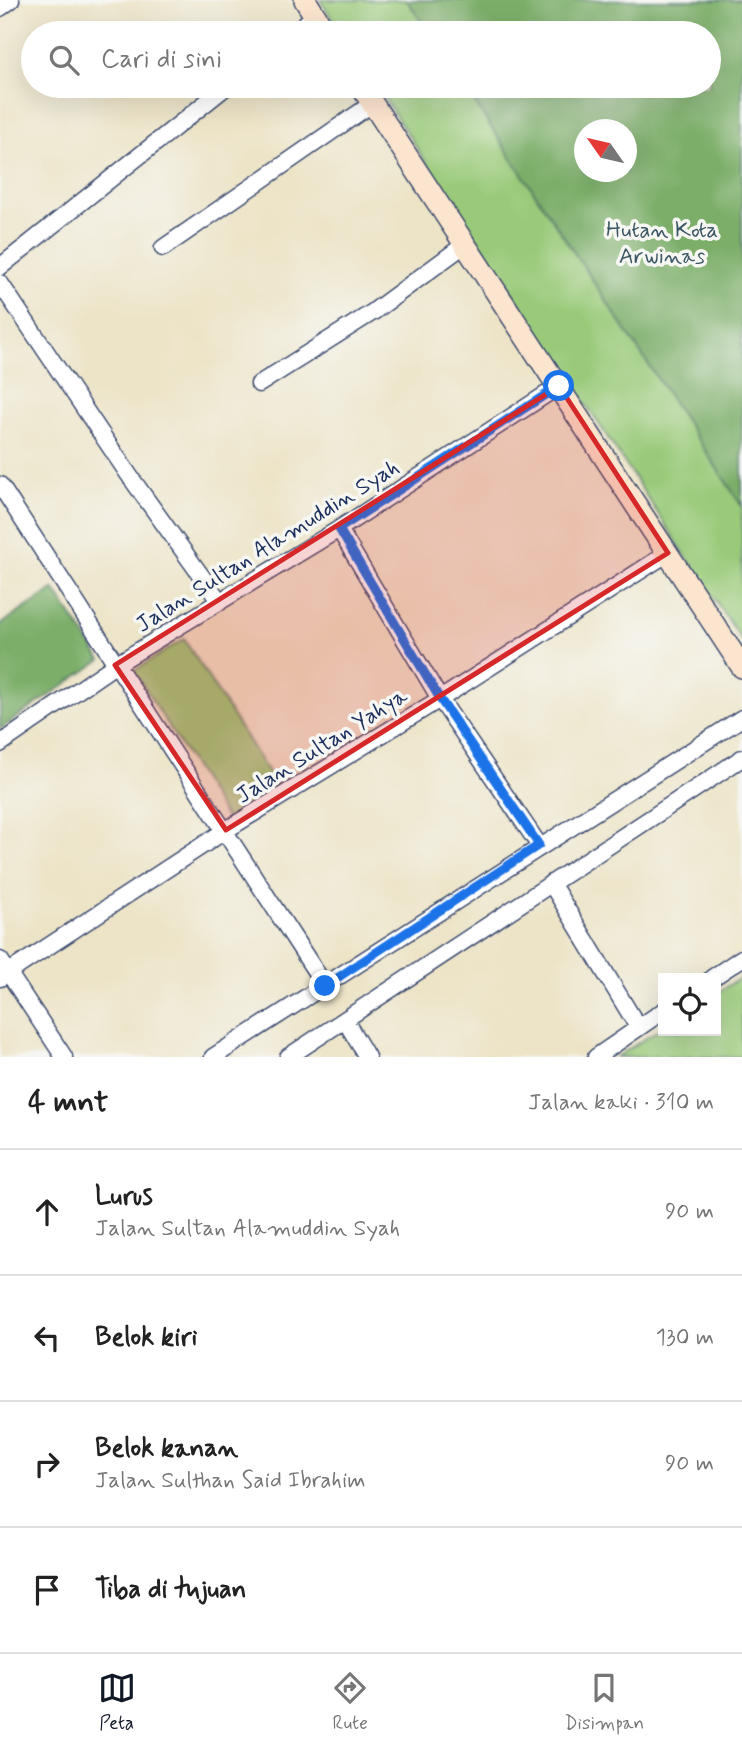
<!DOCTYPE html>
<html lang="id">
<head>
<meta charset="utf-8">
<style>
	body { margin:0; font-family:Mynerve,sans-serif; background:#f2f2f2; color:#222 }
	.controls { position:absolute; right:21px; bottom:21px; display:grid; overflow:hidden; border-radius:0px; box-shadow:0 7px 28px #0002 }
	.controls button { width:63px; height:63px; display:grid; place-items:center; padding:0; border:0; border-bottom:2px solid #e0e0e0; background:#fff; color:#222; font:35px sans-serif }
	.compass { position:absolute; left:574px; top:119px; width:63px; height:63px; border-radius:50%; background:#fff; box-shadow:0 7px 28px #0002; rotate:304deg }
	.stop { position:absolute; width:21px; height:21px; margin:-16px; border:5px solid #1a73e8; border-radius:50%; background:#fff }
	.stop.end { background:#1a73e8; border-color:#fff; box-shadow:0 2px 7px #0008 }
	.list { margin:0; padding:0; list-style:none }
	h2 { display:flex; justify-content:space-between; align-items:center; height:91px; margin:0; padding:0 28px; font-size:30px }
	h2 small { font-size:23px; font-weight:400; color:#767676 }
	.list li { display:grid; grid-template-columns:46px 1fr auto; gap:21px; align-items:center; box-sizing:border-box; height:126px; padding:0 28px; border-top:2px solid #e0e0e0 }
	.list b { display:block; font-size:26px; white-space:nowrap }
	.list p { margin:0; font-size:23px; white-space:nowrap; color:#767676 }
	.list em { font-size:23px; font-style:normal; color:#767676 }
	.icon { flex:none; width:38px; height:38px; fill:none; stroke:currentColor; stroke-width:2; stroke-linecap:round; stroke-linejoin:round }
	.map { position:relative; flex:none; width:742px; height:1057px; overflow:hidden }
	.search { position:absolute; background:#fff; box-shadow:0 7px 28px #0002; left:21px; right:21px; top:21px; height:77px; display:flex; align-items:center; gap:18px; box-sizing:border-box; padding:0 24px; border-radius:38px; color:#767676; font-size:26px }
	.sheet { height:595px; background:#fff }
	nav { display:flex; justify-content:space-around; align-items:center; box-sizing:border-box; height:98px; border-top:2px solid #e0e0e0; background:#fff; font-size:19px; color:#767676 }
	nav a { display:grid; justify-items:center; gap:4px }
	nav .on { color:#111827 }
	.map>svg:first-child { display:block }
</style>
</head>
<body>
<div class="map">
<svg width="742" height="1057" viewBox="0 0 742 1057">
	<rect width="100%" height="100%" fill="#f6f6f2"/>
	<filter id="ink" filterUnits="userSpaceOnUse"><feTurbulence type="fractalNoise" baseFrequency=".0143" numOctaves="2"/><feDisplacementMap in="SourceGraphic" scale="14" xChannelSelector="R" yChannelSelector="G"/><feConvolveMatrix kernelMatrix="1 2 1 2 8 2 1 2 1" color-interpolation-filters="sRGB"/></filter>
	<filter id="wash" filterUnits="userSpaceOnUse"><feTurbulence type="fractalNoise" baseFrequency=".00686" numOctaves="4" result="noise"/><feDisplacementMap in="SourceGraphic" scale="28" xChannelSelector="R" yChannelSelector="G"/><feGaussianBlur stdDeviation="1.57" result="paint"/><feColorMatrix in="noise" values="0 0 0 0 0 0 0 0 0 0 0 0 0 0 0 0 0 1.4 0 .05"/><feComposite in="paint" operator="in"/></filter>
	<g filter="url(#wash)">
		<rect width="100%" height="100%" fill="#ede4c7"/>
		<path fill="#9aca79" stroke="#5a7c6c" stroke-width="2" d="M320 0H407L429 33H342Z
			M376 86H464L742 506V641Z
			M184 639 278 788 227 820 134 671Z
			M742 977V1057H616L663 1027V1031H716V993Z"/>
		<path fill="#7bae69" stroke="#4b6e64" stroke-width="2" fill-rule="evenodd" d="M407 0H742V506L464 86H709V33H429ZM584 130H626V172H584Z
			M54 589 101 660 0 729V625Z"/>
	</g>
	<g filter="url(#ink)">
		<g fill="none" stroke-linecap="round" stroke-linejoin="round">
			<g stroke="#3a4a6e" stroke-width="19">
				<path id="street" d="M0 8 11 0
					M293 33 315 16
					M163 248 373 103
					M0 267 227 86
					M0 283 131 478 220 602
					M259 384 373 312 464 245
					M0 485 325 986
					M339 529 440 699 539 845
					M0 744 115 665 339 529 559 386
					M551 883 638 1027
					M0 960 64 1057
					M0 978 226 830 440 699 668 553
					M712 978 742 958
					M345 1020 367 1057
					M213 1057 742 718
					M288 1057 742 758
					M596 1057 663 1011"/>
			</g>
			<g stroke="#3a4a6e" stroke-width="24">
				<path id="secondary" d="M305 0 326 33
					M361 86 742 667"/>
			</g>
			<use href="#street" stroke="#fff" stroke-width="16"/>
			<use href="#secondary" stroke="#fce5cf" stroke-width="21"/>
		</g>
	</g>
	<g fill="none" stroke-linecap="round" stroke-linejoin="round" filter="url(#ink)">
		<path stroke="#1a73e8" stroke-width="9" d="M325 986 539 845 440 699 339 529 559 386"/>
	</g>
	<path fill="#d62828" fill-opacity="0.2" stroke="#d62828" stroke-width="5" stroke-linejoin="round" d="M559 386 668 553 226 830 115 665Z"/>
	<g text-anchor="middle" stroke-width="7" stroke-linejoin="round" paint-order="stroke">
		<g font-size="23" fill="#3b5665" stroke="#f6f6f2">
			<text x="662" y="237">Hutan Kota<tspan x="662" dy="26">Arwinas</tspan></text>
		</g>
		<g font-size="23" fill="#1b2f5e" stroke="#f6f6f2">
			<text transform="translate(267 545) rotate(-32)" y="8">Jalan Sultan Alamuddin Syah</text>
			<text transform="translate(321 745) rotate(-32)" y="8">Jalan Sultan Yahya</text>
		</g>
	</g>
</svg>
<div class="controls">
<button><svg class="icon" aria-label="locate" viewBox="0 0 24 24"><circle cx="12" cy="12" r="6"/><path d="M12 2v4M12 18v4M2 12h4M18 12h4"/></svg></button>
</div>
<svg class="compass" viewBox="-18 -18 36 36"><path d="M0-13l5 13h-10z" fill="#e53935"/><path d="M0 13l5-13h-10z" fill="#767676"/></svg>
<div class="stop" style="left:559px;top:386px"></div>
<div class="stop end" style="left:325px;top:986px"></div>
<div class="search"><svg class="icon" aria-label="search" viewBox="0 0 24 24"><circle cx="10" cy="10" r="6"/><path d="M15 15l6 6"/></svg>Cari di sini</div>
</div>
<section class="sheet">
<h2>4 mnt<small>Jalan kaki · 310 m</small></h2>
<ul class="list">
<li><svg class="icon" aria-label="ahead" viewBox="0 0 24 24"><path d="M12 20V5M6 11l6-6 6 6"/></svg><div><b>Lurus</b><p>Jalan Sultan Alamuddin Syah</p></div><em>90 m</em></li>
<li><svg class="icon" aria-label="left" viewBox="0 0 24 24"><path d="M17 20v-9H6M10 6l-5 5 5 5"/></svg><div><b>Belok kiri</b></div><em>130 m</em></li>
<li><svg class="icon" aria-label="right" viewBox="0 0 24 24"><path d="M7 20v-9h11M14 6l5 5-5 5"/></svg><div><b>Belok kanan</b><p>Jalan Sulthan Said Ibrahim</p></div><em>90 m</em></li>
<li><svg class="icon" aria-label="arrive" viewBox="0 0 24 24"><path d="M6 21V4h12l-3 4 3 4H6"/></svg><div><b>Tiba di tujuan</b></div></li>
</ul>
</section>
<nav>
<a class="on"><svg class="icon" aria-label="map" viewBox="0 0 24 24"><path d="M3 6l6-2 6 2 6-2v14l-6 2-6-2-6 2zM9 4v14M15 6v14"/></svg>Peta</a>
<a><svg class="icon" aria-label="directions" viewBox="0 0 24 24"><path d="M12 3l9 9-9 9-9-9zM9 14v-3h6M13 9l2 2-2 2"/></svg>Rute</a>
<a><svg class="icon" aria-label="saved" viewBox="0 0 24 24"><path d="M7 4h10v16l-5-4-5 4z"/></svg>Disimpan</a>
</nav>
</body>
</html>
